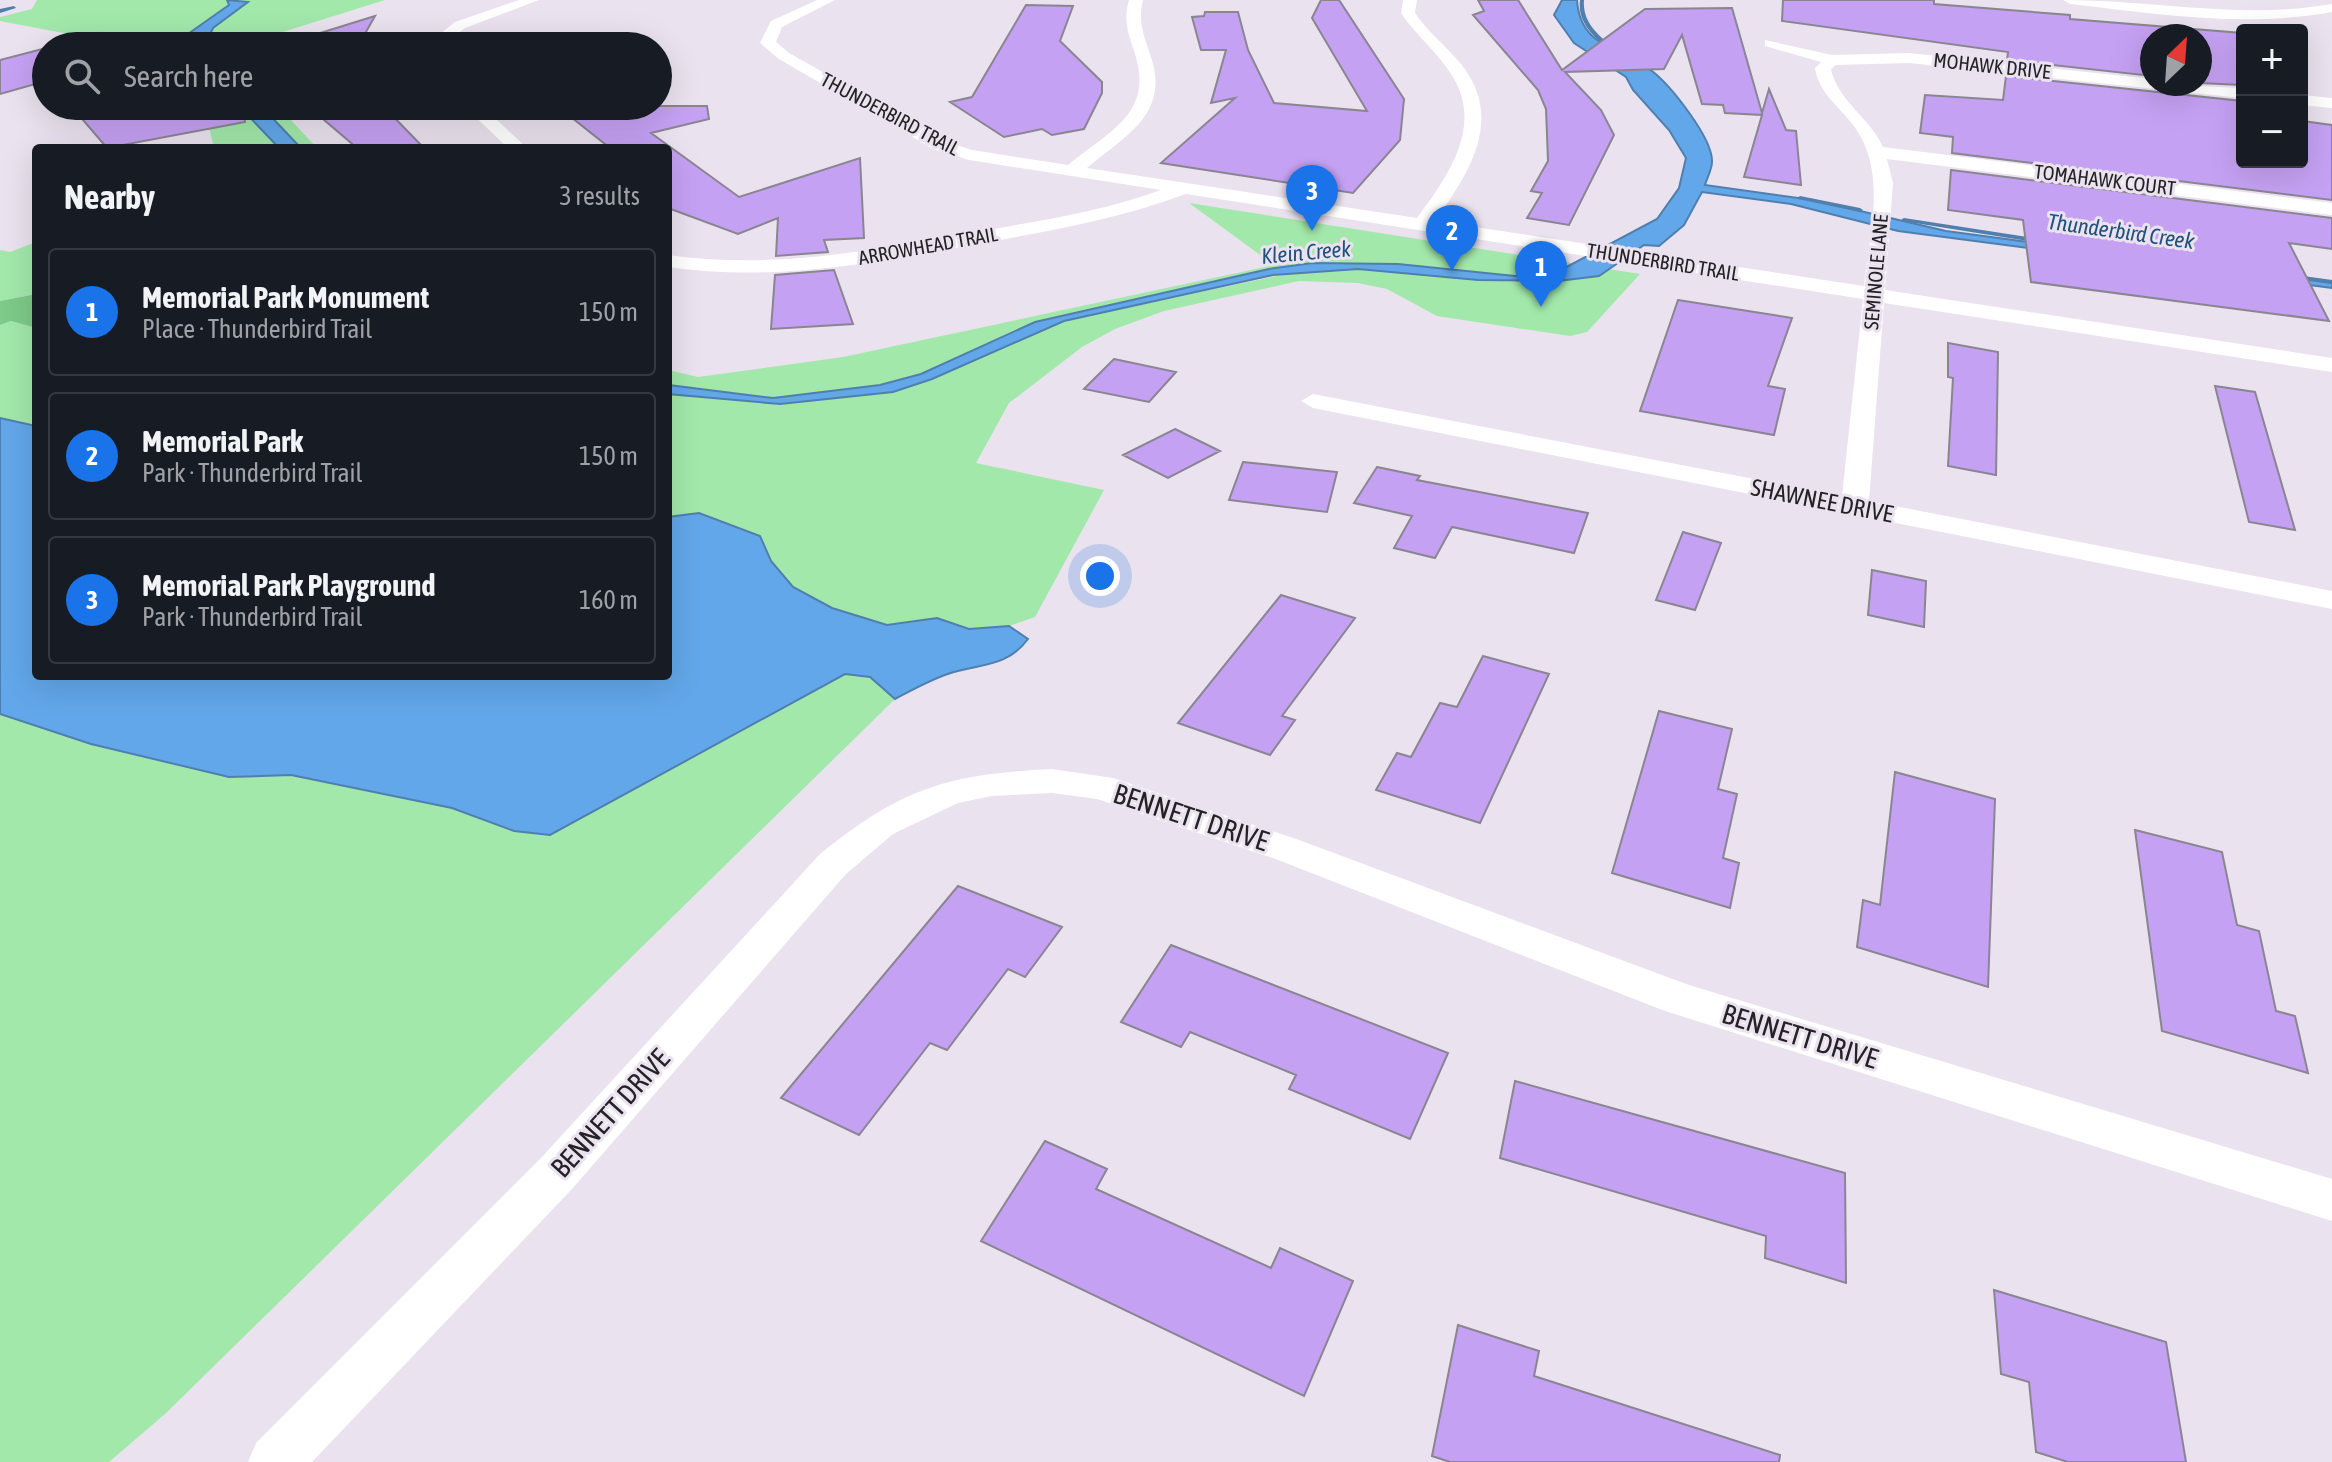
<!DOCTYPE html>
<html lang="en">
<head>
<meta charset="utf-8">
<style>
	body { margin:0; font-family:"Asap Condensed",sans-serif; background:#20242c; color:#f1f3f6 }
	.controls { position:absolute; right:24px; top:24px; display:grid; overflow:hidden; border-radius:8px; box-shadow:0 8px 32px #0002 }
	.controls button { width:72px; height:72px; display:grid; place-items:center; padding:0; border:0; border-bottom:2px solid #363941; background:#171b24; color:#f1f3f6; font:40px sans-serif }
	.compass { position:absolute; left:2140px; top:24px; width:72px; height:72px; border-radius:50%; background:#171b24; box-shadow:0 8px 32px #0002; rotate:25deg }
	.you { position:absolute; left:1100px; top:576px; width:28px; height:28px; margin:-20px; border:6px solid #fff; border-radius:50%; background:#1a73e8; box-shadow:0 0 0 12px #1a73e833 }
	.badge { display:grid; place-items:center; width:52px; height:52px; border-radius:50%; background:#1a73e8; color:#fff; font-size:26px; font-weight:700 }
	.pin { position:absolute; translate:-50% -66px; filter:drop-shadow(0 2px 4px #0008) }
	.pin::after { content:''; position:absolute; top:42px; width:28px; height:24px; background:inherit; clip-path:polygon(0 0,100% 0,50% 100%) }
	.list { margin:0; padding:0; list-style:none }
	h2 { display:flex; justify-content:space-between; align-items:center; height:104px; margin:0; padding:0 32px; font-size:34px }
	h2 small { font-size:26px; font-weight:400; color:#9ea1a6 }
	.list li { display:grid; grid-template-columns:52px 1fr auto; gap:24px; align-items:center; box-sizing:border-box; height:128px; margin:0 16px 16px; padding:0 16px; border:2px solid #363941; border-radius:8px }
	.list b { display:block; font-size:30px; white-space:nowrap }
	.list p { margin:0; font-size:26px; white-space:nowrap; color:#9ea1a6 }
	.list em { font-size:26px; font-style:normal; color:#9ea1a6 }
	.icon { flex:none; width:44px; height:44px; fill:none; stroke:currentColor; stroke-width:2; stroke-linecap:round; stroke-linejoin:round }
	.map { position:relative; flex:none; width:2332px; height:1462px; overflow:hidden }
	.search { position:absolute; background:#171b24; box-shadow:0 8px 32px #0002; left:32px; top:32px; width:640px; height:88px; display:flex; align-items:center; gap:20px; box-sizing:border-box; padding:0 28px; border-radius:44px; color:#9ea1a6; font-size:30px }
	.panel { position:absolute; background:#171b24; box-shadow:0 8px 32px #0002; left:32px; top:144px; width:640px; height:536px; border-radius:8px }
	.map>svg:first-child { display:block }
</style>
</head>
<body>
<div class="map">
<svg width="2332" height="1462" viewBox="0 0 2332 1462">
	<rect width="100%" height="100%" fill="#eae2ee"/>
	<path fill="#a2e8ab" d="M37 0H385L238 46H132L0 21V17L32 9Z
		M239 106 279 148H214L210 131 197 116Z
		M261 106H278L317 148H301Z
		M1189 203 1640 274 1587 332 1570 336 1437 316 1387 289 1358 283 1299 281 1164 311 1115 329 1082 347 1009 403 976 463 1104 490 1035 617 1009 626 969 629 937 618 887 625 831 608 793 587 771 561 760 536 699 513 668 517V394L780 404 893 392 1064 321 1286 274 1269 269 1035 322 921 374 880 385 773 398 668 385V370L698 377 843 357 1274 265Z
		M36 242V294L0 301V250L10 252Z
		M11 321 36 328V426L0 418V325Z
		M845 673 870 677 895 699 165 1414 109 1462H0V714L91 744 229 777 290 775 452 808 514 831 549 834Z"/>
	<path fill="#7dca89" d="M36 294V328L11 321 0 325V301Z"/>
	<path fill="#62a7e9" stroke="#507fae" stroke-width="2" d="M227 0 248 2 213 28 208 39 213 46H191L185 38 188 34 229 5Z
		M1562 0H1577C1580 48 1620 47 1652 71 1670 85 1713 138 1712 162 1712 169 1707 178 1705 185L1813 200 1946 231 2332 283V288L1898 231 1791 204 1702 192 1684 225 1659 246 1644 245 1599 276 1558 281 1478 280 1358 269 1273 275 1064 321 932 379 893 392 780 404 668 394V385L773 398 880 385 921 374 1035 322 1269 269 1312 263 1398 264 1515 276 1559 271 1657 219 1679 188 1686 158 1669 130 1633 90 1626 77 1574 43 1554 15Z
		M239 106H261L301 148H279Z
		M0 418 36 426V676H668V517L699 513 760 536 771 561 793 587 832 608 887 625 937 618 969 629 1009 626 1028 639C1008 666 983 664 954 672 933 678 914 689 895 699L870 677 845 674 550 835 514 831 452 808 291 775 229 777 91 744 0 714Z"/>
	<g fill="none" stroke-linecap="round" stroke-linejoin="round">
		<path fill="#507fae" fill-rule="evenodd" d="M1580 0H1584C1582 23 1600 37 1617 50V52H1613C1596 39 1577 24 1580 0Z
			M14 6 16 8 0 13V9Z
			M1800 196 1860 208 1863 210 1860 212 1798 199 1797 198Z
			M1904 218 2040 239 2044 241 2040 243 1902 221V219Z
			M2289 274 2332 280V284L2292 278 2288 276Z"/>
	</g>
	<path fill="#c5a1f3" stroke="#898591" stroke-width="2" d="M1321 0H1339L1404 99 1400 140 1353 193 1161 163 1235 98 1211 103 1226 50H1201L1192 17 1204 16 1205 12H1238L1248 50 1274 103 1367 111 1312 18Z
		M1478 0H1518L1562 70 1645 9 1732 8 1762 113 1769 89 1786 130 1796 131 1801 185 1744 177 1762 115 1725 113 1723 105 1702 104 1682 35 1664 69 1565 72 1601 110 1614 135 1569 225 1527 218 1542 193 1531 191 1548 161 1546 109 1538 90 1473 15 1484 11Z
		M1783 0H1934V4L2070 15V19L2242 33V85L2200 83V36H2152V76L2007 60 2008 52 1782 21Z
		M1026 5 1073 6 1060 41 1102 82V93L1084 129 1052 135 1042 129 1004 137 950 102 972 97Z
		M375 16 358 46H291L288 43Z
		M100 33 103 46H51Z
		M46 48V81L0 94V60Z
		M2006 76 2242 101V162H2302V121L2332 125V200L1952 153 1953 137 1920 133 1925 95 2003 100Z
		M71 106H243L245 122 107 148Z
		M557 106H707L709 119 651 133 739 197 860 158 864 238 824 240 828 252 776 256 778 218 738 234 668 208V148H610Z
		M384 107 424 148H357L323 119Z
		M1951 170 2332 218V249L2289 243 2329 321 2031 282 2023 220 1948 210Z
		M834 270 853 324 771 329 775 275Z
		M1678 300 1792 318 1768 386 1785 389 1774 435 1640 411Z
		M1948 343 1998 352 1996 475 1948 466 1953 378 1948 377Z
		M1114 359 1176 372 1149 402 1084 389Z
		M2215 386 2255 392 2295 530 2249 522Z
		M1175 429 1220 451 1168 478 1123 455Z
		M1243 462 1337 472 1327 512 1229 500Z
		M1377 467 1420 476 1417 480 1588 513 1574 553 1452 527 1435 558 1394 548 1412 516 1354 503Z
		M1683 532 1721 543 1695 610 1656 600Z
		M1872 570 1926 581 1924 627 1868 615Z
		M1281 595 1355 618 1282 716 1295 720 1270 755 1178 723Z
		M1483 656 1549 674 1480 823 1376 790 1397 753 1411 757 1440 703 1457 707Z
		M1659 711 1732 729 1718 789 1737 794 1723 858 1739 863 1730 908 1612 873Z
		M1895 772 1995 799 1988 987 1857 947 1863 900 1880 905Z
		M2135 830 2222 852 2237 925 2259 931 2276 1011 2295 1016 2308 1073 2162 1031Z
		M958 886 1062 927 1025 977 1008 969 947 1050 930 1043 859 1135 781 1098Z
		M1171 945 1448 1053 1410 1139 1289 1089 1296 1075 1190 1032 1181 1047 1121 1022Z
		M1515 1081 1845 1173 1846 1283 1765 1258 1766 1236 1500 1158Z
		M1045 1141 1107 1169 1096 1189 1271 1268 1280 1248 1353 1281 1304 1396 981 1241Z
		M1994 1290 2166 1342 2186 1462H2068L2036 1452 2029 1382 2001 1374Z
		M1458 1325 1539 1351 1534 1376 1780 1455 1779 1462H1450L1432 1456Z"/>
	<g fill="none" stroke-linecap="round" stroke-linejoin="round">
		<path fill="#fff" fill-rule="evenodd" d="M519 0H539L465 28 442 46H425L455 22Z
			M817 0H835L782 27 776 42 789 53 945 141 972 150 1068 165C1109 131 1154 114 1135 54 1128 33 1123 21 1129 0H1143C1138 21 1143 33 1150 54 1171 113 1128 134 1087 168L1417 218C1449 175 1486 123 1449 71 1435 50 1415 34 1401 13L1403 0H1417L1415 13C1428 32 1446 46 1461 64 1505 119 1469 173 1435 221L1864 286C1869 236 1887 174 1856 129 1842 108 1819 95 1815 68L1821 62 1765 46V40L1832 55 1909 53 2152 79V84L2242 88V98L1909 63 1836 65 1831 69C1837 100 1871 119 1883 147L2332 203V215L1887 159 1893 183 1885 290 2332 358V372L1884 303 1869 501 2332 591V609L1313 408 1301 401 1313 394 1842 496 1863 299 1186 194C1116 220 1044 232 972 245 869 264 772 282 668 267V255C773 270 873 250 976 232 1038 221 1101 212 1161 190L969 160 933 149 779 59 760 43 771 21Z
			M2063 0C2154 0 2241 20 2332 4V12C2244 28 2158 14 2070 4Z
			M2302 95 2332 98V108L2302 105Z
			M464 106H482L527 148H508Z
			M1052 769 1113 778 1299 840 1689 985 2332 1179V1221L1665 1011 1273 858 1097 799 1052 793 992 796 958 803 893 834 846 874 572 1189 312 1462H248L256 1443 540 1159 820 854C902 788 947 774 1052 769Z"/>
	</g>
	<g text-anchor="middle" stroke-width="6" stroke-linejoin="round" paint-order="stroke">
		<g font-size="20" fill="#252226" stroke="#eae2ee">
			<text transform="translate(1992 66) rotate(6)" y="7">MOHAWK DRIVE</text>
			<text transform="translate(890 114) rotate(28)" y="7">THUNDERBIRD TRAIL</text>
			<text transform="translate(2105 180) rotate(7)" y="7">TOMAHAWK COURT</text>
			<text transform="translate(928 246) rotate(-10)" y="7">ARROWHEAD TRAIL</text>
			<text transform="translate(1663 262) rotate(9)" y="7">THUNDERBIRD TRAIL</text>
			<text transform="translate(1876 272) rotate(-85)" y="7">SEMINOLE LANE</text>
		</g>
		<g font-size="22" font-style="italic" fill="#20507c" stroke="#eae2ee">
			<text transform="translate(2121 231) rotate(8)" y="8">Thunderbird Creek</text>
			<text transform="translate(1306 252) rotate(-5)" y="8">Klein Creek</text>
		</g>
		<g font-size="24" fill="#252226" stroke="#eae2ee">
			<text transform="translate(1822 501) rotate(11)" y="8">SHAWNEE DRIVE</text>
		</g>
		<g font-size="28" fill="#252226" stroke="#eae2ee">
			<text transform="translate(1191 817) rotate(18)" y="10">BENNETT DRIVE</text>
			<text transform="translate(1800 1036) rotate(17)" y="10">BENNETT DRIVE</text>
			<text transform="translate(610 1113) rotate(-48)" y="10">BENNETT DRIVE</text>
		</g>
	</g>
</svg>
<div class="controls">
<button>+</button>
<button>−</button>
</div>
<svg class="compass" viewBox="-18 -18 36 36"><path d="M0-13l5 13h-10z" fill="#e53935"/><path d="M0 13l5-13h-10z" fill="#9ea1a6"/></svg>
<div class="you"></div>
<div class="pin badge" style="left:1541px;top:307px">1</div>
<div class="pin badge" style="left:1452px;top:271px">2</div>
<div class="pin badge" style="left:1312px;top:231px">3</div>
<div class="search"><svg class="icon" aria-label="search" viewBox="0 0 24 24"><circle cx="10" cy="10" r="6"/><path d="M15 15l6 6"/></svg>Search here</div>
<section class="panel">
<h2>Nearby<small>3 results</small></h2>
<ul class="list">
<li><span class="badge">1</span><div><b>Memorial Park Monument</b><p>Place · Thunderbird Trail</p></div><em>150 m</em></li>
<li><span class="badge">2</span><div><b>Memorial Park</b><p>Park · Thunderbird Trail</p></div><em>150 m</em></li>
<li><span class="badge">3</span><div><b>Memorial Park Playground</b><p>Park · Thunderbird Trail</p></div><em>160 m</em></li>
</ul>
</section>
</div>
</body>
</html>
